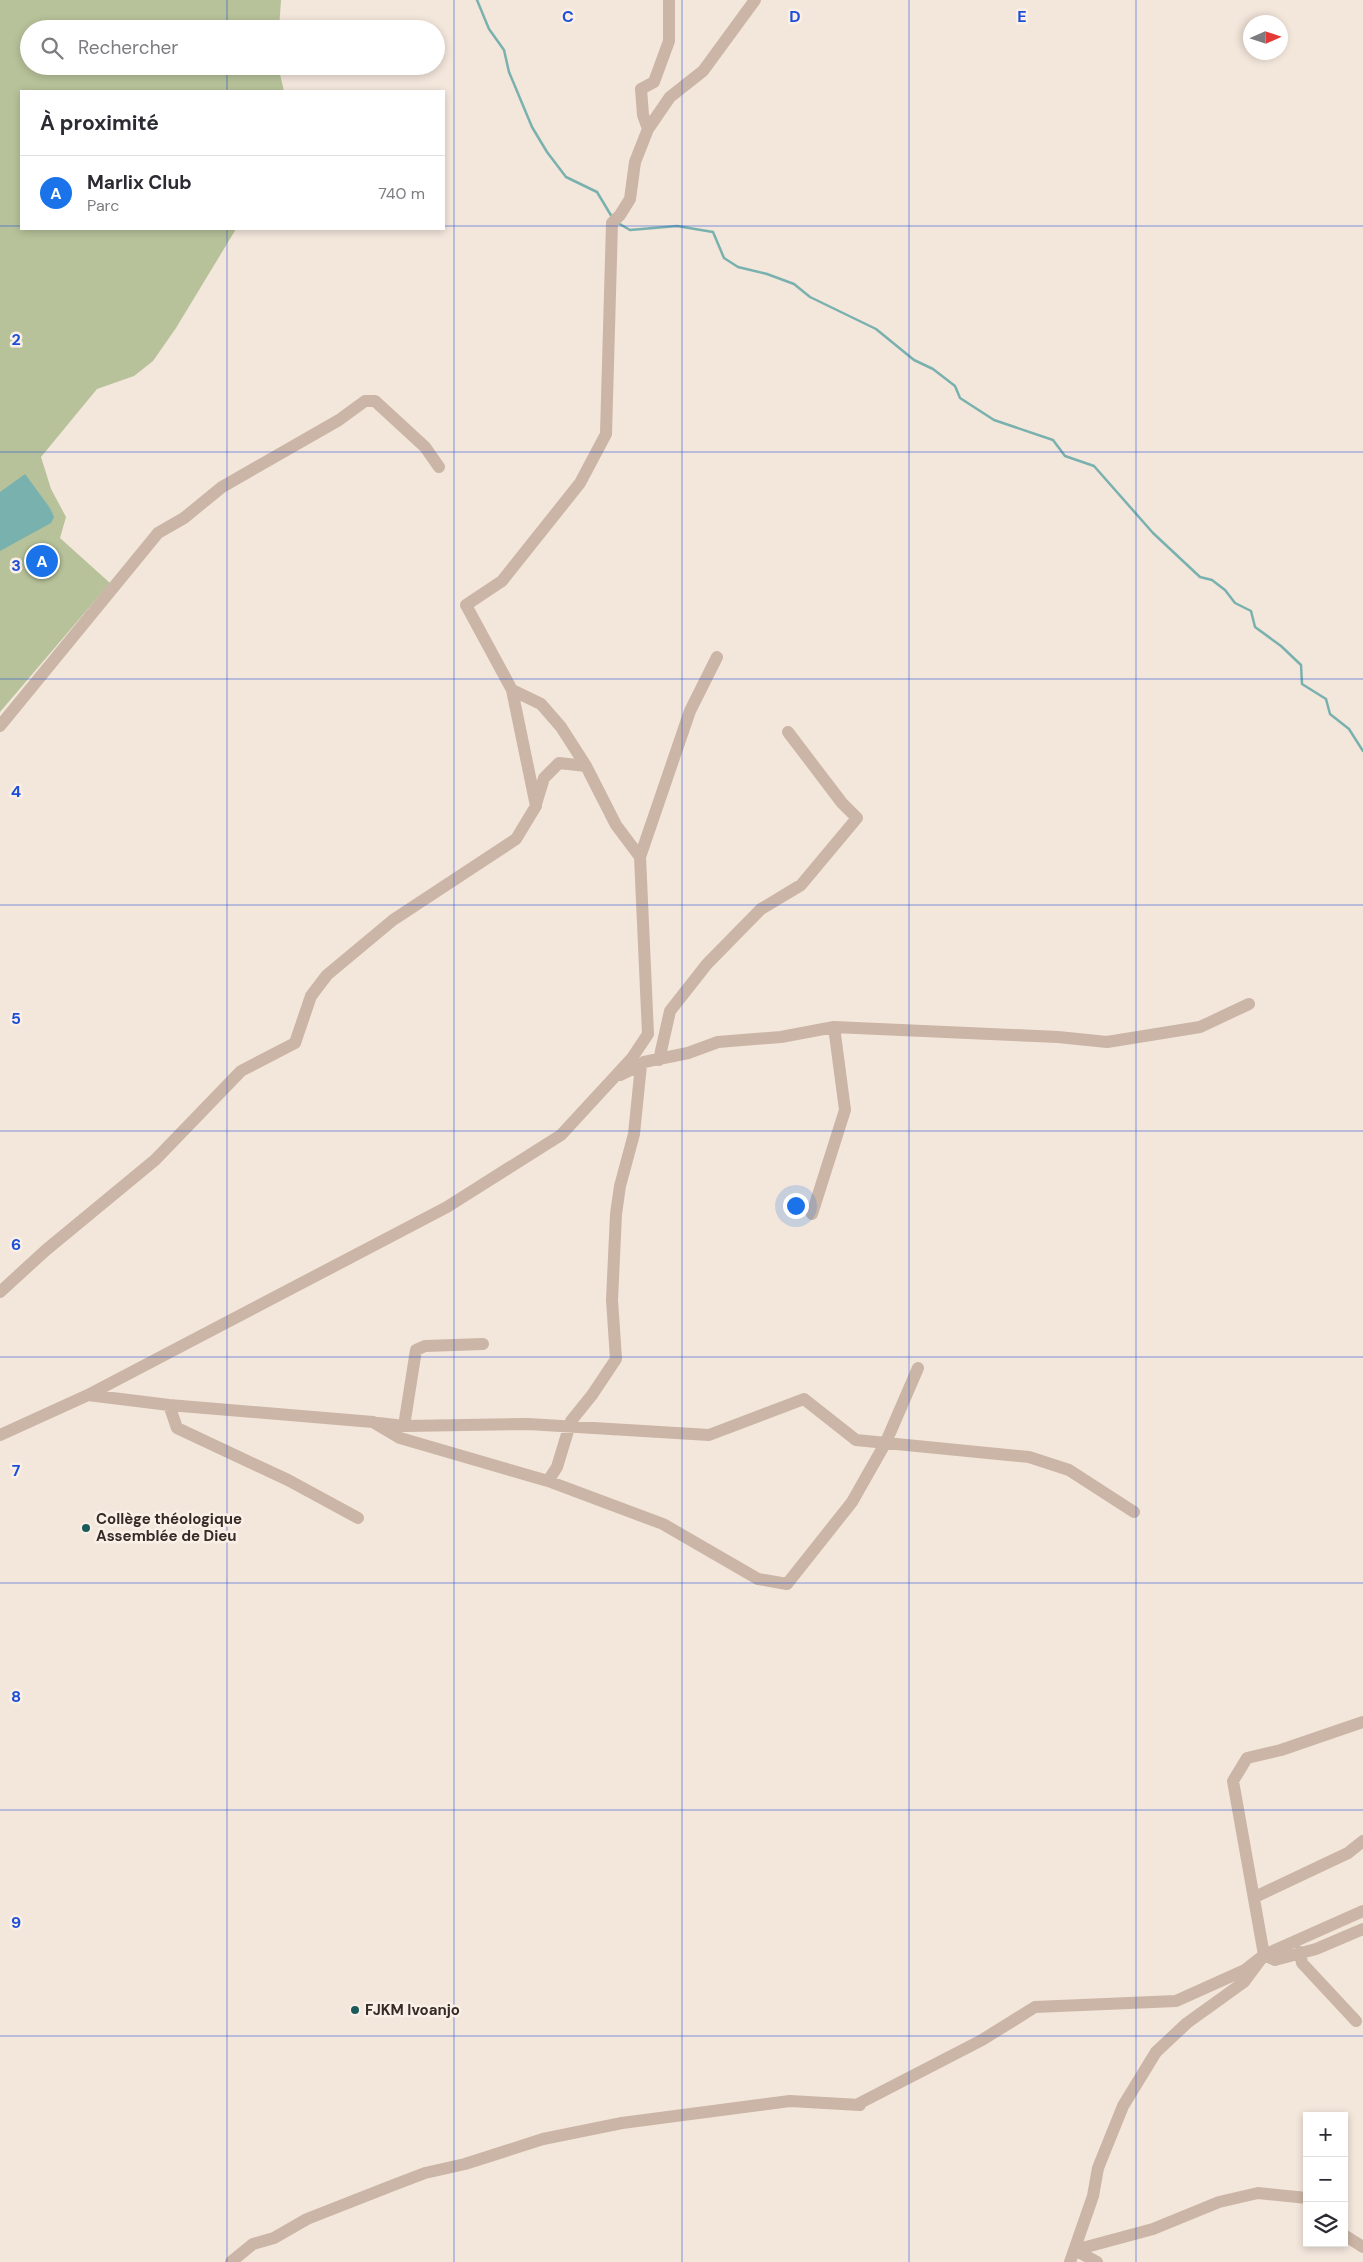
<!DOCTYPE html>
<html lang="fr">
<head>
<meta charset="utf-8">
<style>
	body { margin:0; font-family:"DM Sans",sans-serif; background:#f7f7f7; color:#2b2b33 }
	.controls { position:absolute; right:15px; bottom:15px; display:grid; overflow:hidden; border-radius:0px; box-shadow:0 2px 8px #0003 }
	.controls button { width:45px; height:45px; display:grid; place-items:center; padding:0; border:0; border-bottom:1px solid #e1e1e2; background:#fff; color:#2b2b33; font:25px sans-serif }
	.compass { position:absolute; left:1243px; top:15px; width:45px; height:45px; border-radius:50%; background:#fff; box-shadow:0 2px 8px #0003; rotate:87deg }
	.you { position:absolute; left:795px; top:1205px; width:18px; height:18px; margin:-12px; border:4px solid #fff; border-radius:50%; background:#1a73e8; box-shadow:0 0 0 8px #1a73e833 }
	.badge { display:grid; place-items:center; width:32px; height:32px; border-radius:50%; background:#1a73e8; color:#fff; font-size:16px; font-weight:700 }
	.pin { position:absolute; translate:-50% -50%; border:2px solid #fff; box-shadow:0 1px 5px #0006 }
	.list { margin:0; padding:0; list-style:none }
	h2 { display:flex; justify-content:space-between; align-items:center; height:65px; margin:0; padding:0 20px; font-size:21px }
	h2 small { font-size:16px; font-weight:400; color:#7c7c81 }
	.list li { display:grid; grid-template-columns:32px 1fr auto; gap:15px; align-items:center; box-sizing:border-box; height:75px; padding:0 20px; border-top:1px solid #e1e1e2 }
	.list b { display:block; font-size:19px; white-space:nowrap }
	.list p { margin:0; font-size:16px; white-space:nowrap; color:#7c7c81 }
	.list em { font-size:16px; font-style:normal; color:#7c7c81 }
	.icon { flex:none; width:28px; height:28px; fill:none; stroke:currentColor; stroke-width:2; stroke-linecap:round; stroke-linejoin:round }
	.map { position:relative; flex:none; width:1363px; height:2262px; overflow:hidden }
	.search { position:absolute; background:#fff; box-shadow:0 2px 8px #0003; left:20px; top:20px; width:425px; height:55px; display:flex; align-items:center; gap:12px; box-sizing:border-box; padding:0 18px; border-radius:28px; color:#7c7c81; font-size:19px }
	.panel { position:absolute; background:#fff; box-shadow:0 2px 8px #0003; left:20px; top:90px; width:425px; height:140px; border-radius:0px }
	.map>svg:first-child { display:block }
</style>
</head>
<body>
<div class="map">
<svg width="1363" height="2262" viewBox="0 0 1363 2262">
	<rect width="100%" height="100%" fill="#f3e6db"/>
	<path fill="#b7c29a" d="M0 0H281L279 29H29V66H278L284 91H21V229H236L176 328 153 361 134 376 97 389 41 457 51 489 66 517 60 538 110 583 0 712Z"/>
	<path fill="#79b1af" d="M25 474 50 508 54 517 51 523 0 551V492Z"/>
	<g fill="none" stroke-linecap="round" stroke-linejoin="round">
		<path stroke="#79b1af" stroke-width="2.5" d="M477 0 489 29 504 50 509 72 532 127 547 152 566 177 597 192 612 217
			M618 223 630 230 677 226 713 232 724 258 738 267 767 274 794 284 810 297 876 329 914 360 933 369 955 386 960 398 994 420 1053 440 1065 456 1094 466 1153 533 1200 577 1212 580 1225 590 1235 603 1251 611 1255 627 1281 646 1301 665 1302 684 1326 699 1330 714 1349 729 1363 751"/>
		<path stroke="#cbb5a6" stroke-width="12" d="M648 129 643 115 641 89 654 82 669 41V0
			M512 690 541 704 561 727 586 766
			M0 726 158 533 184 518 222 487 339 420 365 401H375L425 447 439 467
			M640 857 690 711 717 657
			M659 1060 670 1011 707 964 761 909 801 885 857 818 842 803 788 732
			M620 1075 641 1065 644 1062 688 1053 718 1042 781 1037 834 1027 1058 1037 1107 1042 1200 1027 1249 1004
			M812 1214 845 1110 834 1027
			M0 1292 46 1250 155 1160 241 1071 295 1043 311 996 327 975 393 920 516 839 536 806 512 690 466 605 502 581 580 483 606 434 612 223 620 215 630 199 635 162 648 129 670 97 703 71 755 0
			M88 1395 169 1405 373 1422 400 1438 548 1481 663 1524 758 1579 787 1584 852 1502 886 1442 918 1368
			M169 1405 177 1428 288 1480 358 1518
			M378 1423 404 1426 528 1424 709 1435 804 1399 856 1440 1029 1457 1069 1470 1134 1512
			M404 1426 416 1350 425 1346 483 1344
			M0 1435 88 1395 447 1207 561 1135 632 1058 648 1034 640 857 616 825 586 766 559 763 544 778 536 804
			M548 1481 557 1467 571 1421 592 1395 616 1359 612 1300 616 1214 620 1186 634 1134 641 1065
			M1255 1897 1348 1853 1363 1841
			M1300 1952 1302 1963 1356 2021
			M1264 1955 1275 1960 1316 1949 1363 1929
			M1344 2235 1363 2247
			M1075 2250 1153 2229 1219 2202 1258 2193 1307 2198
			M1075 2250 1097 2262
			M231 2262 253 2244 274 2238 307 2219 391 2186 425 2173 465 2164 543 2139 622 2123 790 2101 860 2105V2103L982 2040 1035 2007 1176 2001 1245 1970 1264 1955 1363 1911
			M1070 2262 1093 2196 1098 2168 1123 2106 1156 2052 1187 2023 1244 1982 1264 1955 1233 1781 1247 1758 1281 1750 1363 1722"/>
	</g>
	<path fill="none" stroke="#1d4ed8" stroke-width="1" stroke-opacity="0.55" d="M227 0V29M454 0V2262M682 0V2262M909 0V2262M1136 0V2262M227 66V91M0 226H21M444 226H1363M227 229V2262M0 452H1363M0 679H1363M0 905H1363M0 1131H1363M0 1357H1363M0 1583H1363M0 1810H1363M0 2036H1363"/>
	<g fill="#1b5a5a" stroke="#faf0e7" stroke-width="2">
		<circle cx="86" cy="1528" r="5"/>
		<circle cx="355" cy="2010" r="5"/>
	</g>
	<g text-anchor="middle" stroke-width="5" stroke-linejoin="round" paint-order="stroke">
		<g font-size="15" font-weight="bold" fill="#372b27" stroke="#faf0e7" text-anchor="start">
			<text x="96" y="1524">Collège théologique<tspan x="96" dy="17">Assemblée de Dieu</tspan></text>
			<text x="365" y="2015">FJKM Ivoanjo</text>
		</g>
	</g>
	<g font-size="16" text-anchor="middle" font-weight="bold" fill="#1d4ed8" stroke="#faf0e7" stroke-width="5" stroke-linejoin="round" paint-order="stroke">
		<text x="568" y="22">C</text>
		<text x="795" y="22">D</text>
		<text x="1022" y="22">E</text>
		<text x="16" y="345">2</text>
		<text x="16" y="571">3</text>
		<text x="16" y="797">4</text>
		<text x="16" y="1024">5</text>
		<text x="16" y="1250">6</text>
		<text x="16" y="1476">7</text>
		<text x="16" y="1702">8</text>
		<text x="16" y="1928">9</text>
	</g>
</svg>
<div class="controls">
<button>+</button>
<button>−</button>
<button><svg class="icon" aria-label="layers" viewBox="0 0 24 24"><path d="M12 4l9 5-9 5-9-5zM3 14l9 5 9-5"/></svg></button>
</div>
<svg class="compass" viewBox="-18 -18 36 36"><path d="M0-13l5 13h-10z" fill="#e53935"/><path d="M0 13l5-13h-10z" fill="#7c7c81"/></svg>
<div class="you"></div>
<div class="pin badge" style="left:42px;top:561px">A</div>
<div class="search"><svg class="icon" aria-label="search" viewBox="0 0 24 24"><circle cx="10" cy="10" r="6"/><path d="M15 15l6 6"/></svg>Rechercher</div>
<section class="panel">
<h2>À proximité<small></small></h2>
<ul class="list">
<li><span class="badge">A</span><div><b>Marlix Club</b><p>Parc</p></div><em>740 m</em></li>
</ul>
</section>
</div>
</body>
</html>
